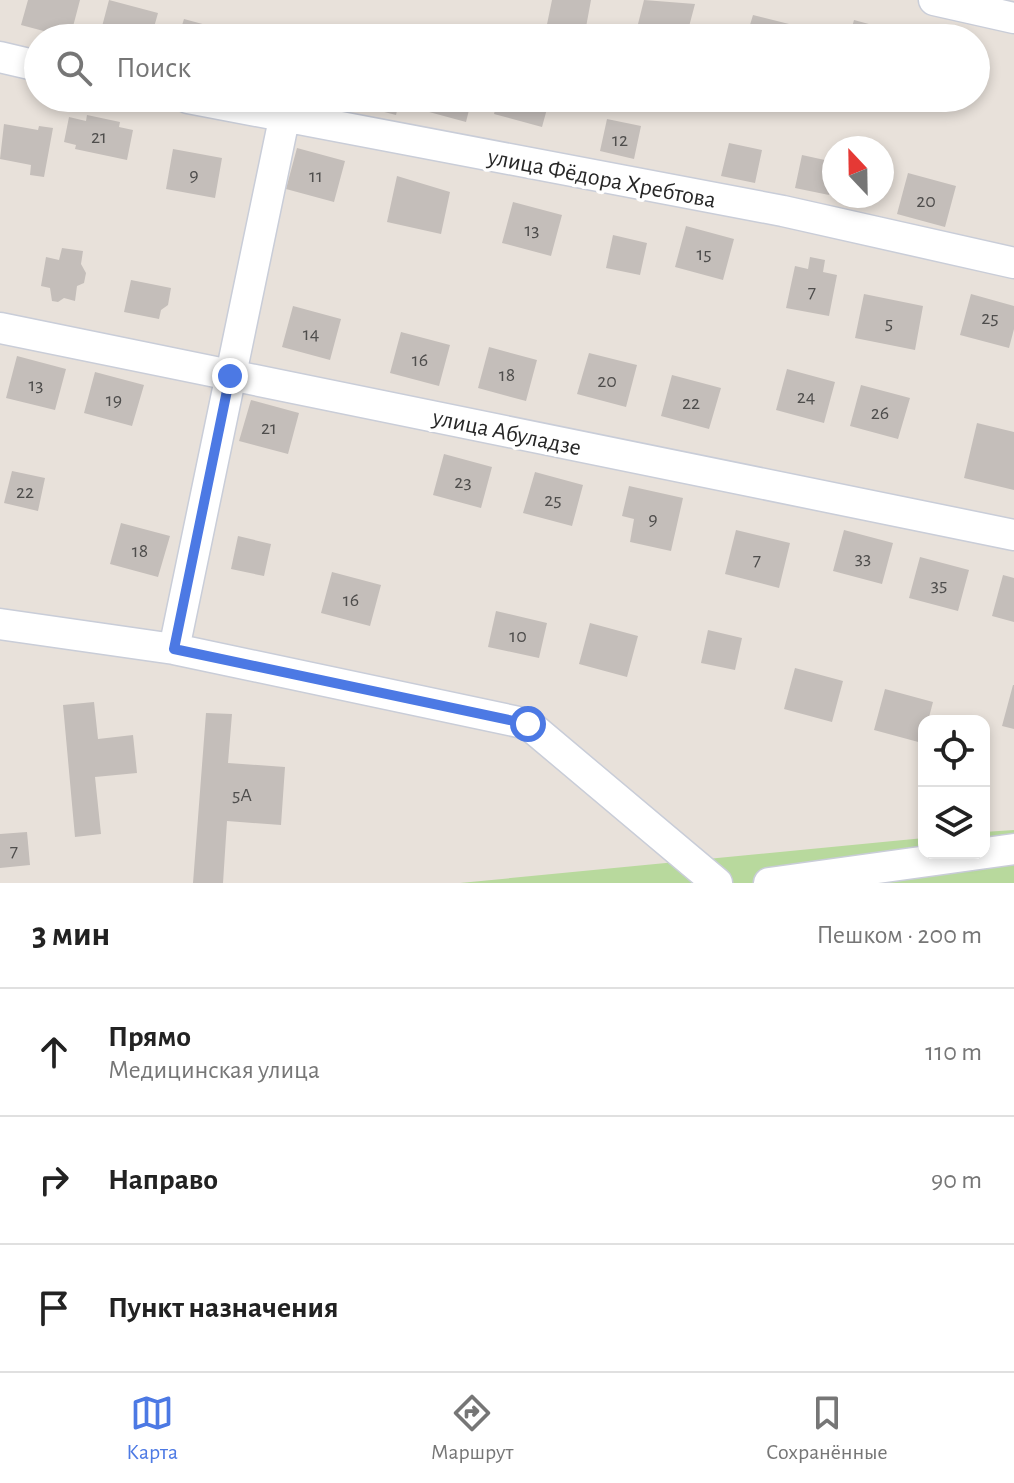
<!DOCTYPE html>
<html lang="ru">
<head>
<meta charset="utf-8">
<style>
	body { margin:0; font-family:"Alegreya Sans",sans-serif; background:#f2f2f2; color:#222 }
	.controls { position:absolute; right:24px; bottom:24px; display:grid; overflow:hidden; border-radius:16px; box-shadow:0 4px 12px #0003 }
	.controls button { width:72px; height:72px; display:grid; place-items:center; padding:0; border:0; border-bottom:2px solid #e0e0e0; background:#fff; color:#222; font:40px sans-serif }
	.compass { position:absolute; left:822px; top:136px; width:72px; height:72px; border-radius:50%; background:#fff; box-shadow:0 4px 12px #0003; rotate:338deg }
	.stop { position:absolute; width:24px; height:24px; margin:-18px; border:6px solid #4c79e4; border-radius:50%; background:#fff }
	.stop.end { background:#4c79e4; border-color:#fff; box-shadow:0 2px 8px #0008 }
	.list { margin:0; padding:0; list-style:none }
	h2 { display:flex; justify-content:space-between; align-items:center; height:104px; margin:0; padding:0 32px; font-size:34px }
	h2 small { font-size:26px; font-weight:400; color:#767676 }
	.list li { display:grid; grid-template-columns:52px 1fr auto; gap:24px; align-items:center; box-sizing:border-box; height:128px; padding:0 32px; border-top:2px solid #e0e0e0 }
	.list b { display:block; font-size:30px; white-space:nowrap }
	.list p { margin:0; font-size:26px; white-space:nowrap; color:#767676 }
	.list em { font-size:26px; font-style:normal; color:#767676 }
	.icon { flex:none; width:44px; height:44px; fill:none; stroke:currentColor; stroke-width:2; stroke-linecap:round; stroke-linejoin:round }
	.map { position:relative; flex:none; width:1014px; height:883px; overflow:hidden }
	.search { position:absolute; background:#fff; box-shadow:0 4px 12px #0003; left:24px; right:24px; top:24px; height:88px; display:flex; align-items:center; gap:20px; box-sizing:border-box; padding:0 28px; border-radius:44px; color:#767676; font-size:30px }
	.sheet { height:488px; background:#fff }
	nav { display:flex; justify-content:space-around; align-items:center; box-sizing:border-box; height:112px; border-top:2px solid #e0e0e0; background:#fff; font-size:22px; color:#767676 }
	nav a { display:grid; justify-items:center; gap:4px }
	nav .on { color:#4c79e4 }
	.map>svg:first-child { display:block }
</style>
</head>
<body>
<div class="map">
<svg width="1014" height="883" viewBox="0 0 1014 883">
	<rect width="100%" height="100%" fill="#e8e1da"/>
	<path fill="#b8d99d" d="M1014 830V883H460L924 838V853H984V832Z"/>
	<path fill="#c4beba" d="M28 0H80L70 38 21 25Z
		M109 0 158 13 151 38H99Z
		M552 0H591L584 38 545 34Z
		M644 0 695 4 686 38H659L636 32Z
		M753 15 801 27 798 38H746Z
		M184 19 232 32 230 38H178Z
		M854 20 902 33 901 38H849Z
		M368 98H400L396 115 365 107Z
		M421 98H472L466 122 418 109Z
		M498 98H550L542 127 494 114Z
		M87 115 120 122 119 127 133 130 127 160 75 149 76 145 64 142 69 117 86 121Z
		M607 119 641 126 634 159 600 151Z
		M4 124 38 130 39 126 53 128 44 177 30 175 31 165 0 159Z
		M729 143 762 150 755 183 721 176Z
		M297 148 345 161 334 202 286 189Z
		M173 149 222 158 215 198 166 189Z
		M802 155 834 162 829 195 795 188Z
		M908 173 956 186 945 227 897 214Z
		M397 176 450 192 441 234 387 222Z
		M513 202 562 215 551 256 502 243Z
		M686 226 734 239 723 280 675 267Z
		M613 235 647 243 640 275 606 268Z
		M62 248 83 251 81 264 86 273 84 283 77 286 75 301 64 298 58 302 52 301 50 288 41 286 46 257 59 260Z
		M810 257 825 260 823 272 837 275 829 316 786 308 795 266 808 269Z
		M131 280 171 288 168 305 161 310 159 319 124 312Z
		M864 294 923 306 915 350 855 338Z
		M971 294 1014 306V329L1009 348 960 335Z
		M293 306 341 319 330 360 282 347Z
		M401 332 450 345 439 386 390 373Z
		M489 347 537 360 526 401 478 388Z
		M589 353 637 365 626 407 577 394Z
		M17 356 66 369 55 410 6 398Z
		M787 369 835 382 824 423 776 410Z
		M95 372 144 385 132 426 84 413Z
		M672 375 721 388 709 429 661 416Z
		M861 385 910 398 898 439 850 426Z
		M251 400 299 413 288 454 239 441Z
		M977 423 1014 432V490L964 478Z
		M444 454 492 467 481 508 433 495Z
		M12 471 45 478 38 511 4 503Z
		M535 472 583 485 572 526 523 513Z
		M629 486 683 498 671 551 630 542 634 519 622 516Z
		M121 523 170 536 158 577 110 564Z
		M736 530 790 543 779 588 725 574Z
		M844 530 893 543 882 584 833 571Z
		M238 536 271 544 264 576 231 569Z
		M920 557 969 570 958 611 909 598Z
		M332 572 381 585 370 626 321 613Z
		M1003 575 1014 578V622L992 616Z
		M496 611 547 623 539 658 488 647Z
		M590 623 638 636 627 677 579 664Z
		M708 630 742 638 735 670 701 663Z
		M795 668 843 681 832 722 784 709Z
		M1013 685H1014V729L1002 726Z
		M885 689 933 702 928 721H924L922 743 874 730Z
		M94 702 98 739 133 735 137 773 95 777 101 834 75 837 63 705Z
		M206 713 232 714 228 763 285 767 281 825 227 821 223 883H193Z
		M27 832 30 865 0 868V834Z"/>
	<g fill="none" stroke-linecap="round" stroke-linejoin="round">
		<g stroke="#c9cdd8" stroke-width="33">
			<path id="minor" d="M934 0 1014 18
				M0 57 38 66
				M188 98 783 211 1014 263
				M0 328 1014 535
				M0 624 174 649 528 724 717 883
				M174 649 284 119
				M769 883 1014 849"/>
		</g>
		<use href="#minor" stroke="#fff" stroke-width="30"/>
	</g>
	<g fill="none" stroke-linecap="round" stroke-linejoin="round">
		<path stroke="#4c79e4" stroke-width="10" d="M230 376 174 649 528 724"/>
	</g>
	<g text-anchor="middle" stroke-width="7" stroke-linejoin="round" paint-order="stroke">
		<g font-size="20" fill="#4e4d4c">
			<text x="99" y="143">21</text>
			<text x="620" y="146">12</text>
			<text x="194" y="181">9</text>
			<text x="316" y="182">11</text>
			<text x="926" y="207">20</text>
			<text x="532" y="236">13</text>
			<text x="704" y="260">15</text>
			<text x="812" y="298">7</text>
			<text x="990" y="324">25</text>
			<text x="889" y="329">5</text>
			<text x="311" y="340">14</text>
			<text x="420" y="366">16</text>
			<text x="507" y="381">18</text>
			<text x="607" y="387">20</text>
			<text x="36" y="391">13</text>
			<text x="806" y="403">24</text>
			<text x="114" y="406">19</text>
			<text x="691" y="409">22</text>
			<text x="880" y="419">26</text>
			<text x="269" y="434">21</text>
			<text x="463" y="488">23</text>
			<text x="25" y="498">22</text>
			<text x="553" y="506">25</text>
			<text x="653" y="525">9</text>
			<text x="140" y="557">18</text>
			<text x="863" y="564">33</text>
			<text x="757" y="566">7</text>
			<text x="939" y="591">35</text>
			<text x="351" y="606">16</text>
			<text x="518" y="642">10</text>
			<text x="242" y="801">5А</text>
			<text x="14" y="857">7</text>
		</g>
		<g font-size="24" fill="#272727" stroke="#fff">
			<text transform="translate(602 178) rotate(11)" y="8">улица Фёдора Хребтова</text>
			<text transform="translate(507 432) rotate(12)" y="8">улица Абуладзе</text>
		</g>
	</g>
</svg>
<div class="controls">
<button><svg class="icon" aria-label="locate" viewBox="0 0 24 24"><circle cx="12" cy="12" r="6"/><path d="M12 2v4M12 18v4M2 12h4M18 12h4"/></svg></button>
<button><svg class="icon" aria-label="layers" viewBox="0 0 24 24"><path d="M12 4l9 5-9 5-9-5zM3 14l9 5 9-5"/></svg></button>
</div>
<svg class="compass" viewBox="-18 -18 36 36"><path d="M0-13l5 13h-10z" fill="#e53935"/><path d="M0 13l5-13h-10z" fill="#767676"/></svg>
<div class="stop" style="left:528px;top:724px"></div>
<div class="stop end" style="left:230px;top:376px"></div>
<div class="search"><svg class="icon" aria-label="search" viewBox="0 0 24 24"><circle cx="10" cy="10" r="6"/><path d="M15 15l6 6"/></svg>Поиск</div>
</div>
<section class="sheet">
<h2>3 мин<small>Пешком · 200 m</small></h2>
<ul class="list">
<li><svg class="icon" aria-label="ahead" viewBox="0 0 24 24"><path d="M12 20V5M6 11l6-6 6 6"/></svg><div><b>Прямо</b><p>Медицинская улица</p></div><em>110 m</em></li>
<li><svg class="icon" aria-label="right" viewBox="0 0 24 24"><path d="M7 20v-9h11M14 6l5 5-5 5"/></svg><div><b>Направо</b></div><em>90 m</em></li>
<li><svg class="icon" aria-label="arrive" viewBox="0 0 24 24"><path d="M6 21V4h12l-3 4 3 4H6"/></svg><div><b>Пункт назначения</b></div></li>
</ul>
</section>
<nav>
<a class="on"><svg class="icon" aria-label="map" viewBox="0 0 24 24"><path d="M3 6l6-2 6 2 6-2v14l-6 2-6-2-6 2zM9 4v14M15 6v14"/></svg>Карта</a>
<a><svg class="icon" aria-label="directions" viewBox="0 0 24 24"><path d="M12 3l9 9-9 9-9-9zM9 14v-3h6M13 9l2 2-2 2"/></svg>Маршрут</a>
<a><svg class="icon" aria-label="saved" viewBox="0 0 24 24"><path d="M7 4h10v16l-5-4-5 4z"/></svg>Сохранённые</a>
</nav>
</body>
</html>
